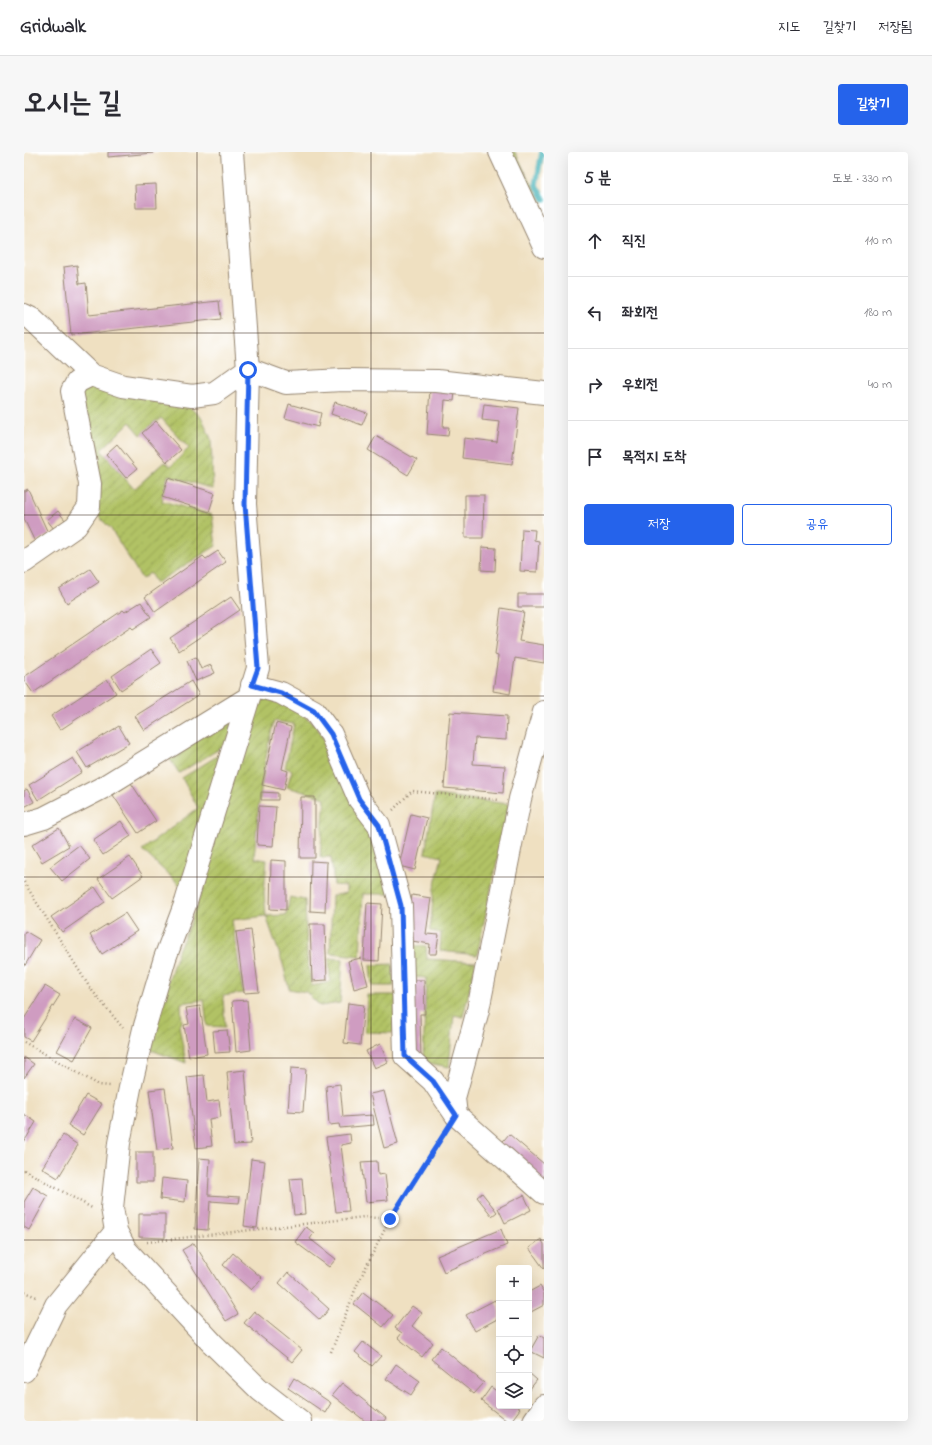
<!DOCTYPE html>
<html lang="ko">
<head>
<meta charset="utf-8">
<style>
	body { margin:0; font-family:"Indie Flower","Poor Story",sans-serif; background:#f7f7f7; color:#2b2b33 }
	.controls { position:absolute; right:12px; bottom:12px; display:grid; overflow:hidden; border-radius:4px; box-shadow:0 4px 16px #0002 }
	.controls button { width:36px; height:36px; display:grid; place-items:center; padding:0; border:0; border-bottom:1px solid #e1e1e2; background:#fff; color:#2b2b33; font:20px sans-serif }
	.stop { position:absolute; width:12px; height:12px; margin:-9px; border:3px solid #2563eb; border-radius:50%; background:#fff }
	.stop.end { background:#2563eb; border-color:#fff; box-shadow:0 1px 4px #0008 }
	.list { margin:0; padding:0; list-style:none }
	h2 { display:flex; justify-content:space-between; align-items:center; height:52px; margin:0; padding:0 16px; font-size:17px }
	h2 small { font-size:13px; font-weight:400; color:#7c7c81 }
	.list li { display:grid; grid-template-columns:26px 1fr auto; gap:12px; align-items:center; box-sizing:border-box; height:72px; padding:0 16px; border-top:1px solid #e1e1e2 }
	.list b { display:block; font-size:15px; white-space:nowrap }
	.list em { font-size:13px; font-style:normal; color:#7c7c81 }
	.actions { display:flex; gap:8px; padding:12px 16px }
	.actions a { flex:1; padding:9px 0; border:1px solid #2563eb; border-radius:4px; text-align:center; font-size:14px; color:#2563eb }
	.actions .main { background:#2563eb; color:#fff }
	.icon { flex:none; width:22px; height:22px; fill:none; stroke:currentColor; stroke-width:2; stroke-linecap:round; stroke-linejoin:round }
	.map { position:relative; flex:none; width:520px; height:1269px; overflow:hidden; border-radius:4px }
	header { display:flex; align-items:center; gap:24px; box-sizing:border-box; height:56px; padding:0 20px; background:#fff; border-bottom:1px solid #e1e1e2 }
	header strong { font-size:19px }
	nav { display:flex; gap:22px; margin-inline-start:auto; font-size:14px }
	.intro { display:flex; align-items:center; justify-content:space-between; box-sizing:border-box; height:96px; padding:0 24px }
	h1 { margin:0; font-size:28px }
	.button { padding:10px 18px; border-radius:4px; background:#2563eb; color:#fff; font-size:14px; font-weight:700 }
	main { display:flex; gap:24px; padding:0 24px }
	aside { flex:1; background:#fff; border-radius:4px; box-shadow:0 4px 16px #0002 }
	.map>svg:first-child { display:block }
</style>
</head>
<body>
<header>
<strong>Gridwalk</strong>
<nav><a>지도</a><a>길찾기</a><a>저장됨</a></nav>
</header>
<div class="intro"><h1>오시는 길</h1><a class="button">길찾기</a></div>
<main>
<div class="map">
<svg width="520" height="1269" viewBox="0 0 520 1269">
	<defs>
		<pattern id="grass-tufts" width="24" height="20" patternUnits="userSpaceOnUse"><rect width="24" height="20" fill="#b1c265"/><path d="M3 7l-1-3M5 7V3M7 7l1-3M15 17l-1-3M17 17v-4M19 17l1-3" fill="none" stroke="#919e53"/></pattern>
		<pattern id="garden-furrows" width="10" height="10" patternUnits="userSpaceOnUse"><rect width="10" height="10" fill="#b1c265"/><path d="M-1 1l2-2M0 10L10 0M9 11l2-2" fill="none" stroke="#919e53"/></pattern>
	</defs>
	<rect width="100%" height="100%" fill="#fff"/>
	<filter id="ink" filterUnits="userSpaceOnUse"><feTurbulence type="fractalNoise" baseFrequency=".025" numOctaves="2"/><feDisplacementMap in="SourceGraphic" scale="8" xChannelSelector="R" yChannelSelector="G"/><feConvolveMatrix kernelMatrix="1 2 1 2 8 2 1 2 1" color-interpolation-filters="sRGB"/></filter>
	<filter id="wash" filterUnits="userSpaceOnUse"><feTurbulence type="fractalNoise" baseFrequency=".012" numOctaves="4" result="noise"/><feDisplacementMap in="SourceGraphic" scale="16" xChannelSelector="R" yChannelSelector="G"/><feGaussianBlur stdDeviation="0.9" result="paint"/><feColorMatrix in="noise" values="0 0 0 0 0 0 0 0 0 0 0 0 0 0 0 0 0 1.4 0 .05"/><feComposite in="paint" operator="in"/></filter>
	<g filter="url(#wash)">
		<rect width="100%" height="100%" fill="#efe0c1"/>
		<path fill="url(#grass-tufts)" stroke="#767642" d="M484 0H491L520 56V75Z"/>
		<path fill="url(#garden-furrows)" stroke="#767642" fill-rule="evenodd" d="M62 232 163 253 178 266 187 287 189 337 144 323 138 349 188 363 192 394 132 431 126 421 118 427 87 377 72 362 55 236ZM137 266 165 296 147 314 140 310 110 337 77 298 106 270 117 283Z
			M242 547 260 550 291 572 352 678 368 742H339L336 804 306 801 308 744 322 741V734L310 733 307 705H296L301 646 263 635 268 618 261 616 270 572 250 569C238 614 234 659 230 706L243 708 240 740 242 764 262 763 266 745 281 748 283 806 288 834 306 830 305 806 319 807 316 851 296 854 282 840 265 837 259 812 242 764 208 768 219 841 199 844 201 875 183 874 180 848 157 851 158 870 155 873 162 911 122 896 155 796 165 775 176 744 187 698 233 550Z
			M219 554 207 590 155 621 142 601Z
			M206 596 159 736 118 698 174 656 158 626Z
			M411 643 485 652 453 803 416 799 417 781 406 779 410 736 418 705 401 701Z
			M382 793 402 794 403 807 452 810 439 865 430 863 425 915 399 910 402 826 382 824Z
			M369 812 370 834H348L346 813Z
			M343 843H373L369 881 341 880Z"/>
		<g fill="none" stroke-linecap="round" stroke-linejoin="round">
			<path stroke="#3caeb4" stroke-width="5.5" d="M518 0 512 33 520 47"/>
		</g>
		<g id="blocks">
			<path fill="#cf9cc1" d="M84 0H129V1L84 5Z
				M132 32 133 56H112L111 33Z
				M53 113 55 132 62 131 65 163 195 149 197 167 47 183 40 115Z
				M406 237 431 240 430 249 421 248 419 275H425L424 284 403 282Z
				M311 250 343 261 338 273 307 262Z
				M265 252 297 261 294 275 261 266Z
				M460 252 495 256 488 312 438 306 440 286 473 290 476 270 458 268Z
				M132 269 157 298 143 310 118 281Z
				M352 284 393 308 384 323 344 298Z
				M93 292 113 317 102 326 82 302Z
				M144 326 191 341 185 360 138 345Z
				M4 337 25 383 11 390 0 367V339Z
				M441 343H460L459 386H441Z
				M34 359 41 368 30 377 23 368Z
				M498 377 511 378 510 388 515 389 513 420 496 419Z
				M458 395 472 396 471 419 457 418Z
				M194 399 202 410 131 460 121 445 179 404 182 407Z
				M66 417 75 430 43 451 35 437Z
				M494 442H520V455H494Z
				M207 445 216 458 155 499 146 486Z
				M117 450 127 465 109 477 107 475 9 541 0 528V525L99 458 101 460Z
				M477 456 500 460 495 489 520 493V511L491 506 486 542 469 539 474 504 471 503Z
				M127 497 137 511 97 538 88 524Z
				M172 505 177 517 187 513 191 521 172 529 163 509Z
				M83 527 92 541 36 578 27 564Z
				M167 529 175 543 120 578 111 564Z
				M426 560 483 564 482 588 451 586 449 612 481 614 479 641 420 636Z
				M252 571 267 575 258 617 264 619 260 638 238 633Z
				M95 574 105 591 63 616 53 600Z
				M49 606 58 620 14 648 5 633Z
				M107 631 132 669 114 681 89 643Z
				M3 637 10 650 0 655V639Z
				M237 640 254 641V648H237Z
				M277 645H291V706H276Z
				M235 654 252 655 249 694 233 693Z
				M387 662 403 666 391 718 375 714Z
				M97 669 107 684 79 703 69 688Z
				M35 676 45 694 18 710 8 693Z
				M55 693 66 707 38 729 26 715Z
				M106 705 119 724 88 746 74 727Z
				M247 708 262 709V758L246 757Z
				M287 709 303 710 301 760 286 759Z
				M71 735 81 750 38 780 27 765Z
				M388 743 407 746 402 782 415 783 412 802H405L406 792 382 788Z
				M343 751 358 752 355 809 340 808Z
				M101 761 113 779 78 802 66 783Z
				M286 772H301L303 828 288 829Z
				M227 778 235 840 220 841 212 780Z
				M1 779 16 788 0 815V781Z
				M337 806 344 833 330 837 324 809Z
				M381 828H400L401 862H396L397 908H383Z
				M21 834 36 843 7 889 0 885V867Z
				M223 848 227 898 212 900 208 849Z
				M324 851 340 853 336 893 320 891Z
				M176 854 183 902 165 905 160 873 165 872 162 856Z
				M51 867 68 876 50 908 33 899Z
				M203 878 206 900 191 901 189 879Z
				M356 892 364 910 350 916 342 899Z
				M0 905 10 912 0 926Z
				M267 916 282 917 279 960 264 959Z
				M221 918 227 992 210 993 203 920Z
				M180 923 183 950 195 948 197 965 185 967 188 994 172 996 163 925Z
				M316 932 319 965 349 963 350 973 316 976 315 972 305 973 302 934Z
				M141 936 149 996 133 998 125 938Z
				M360 939 374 992 360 996 346 942Z
				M62 943 78 952 59 983 44 973Z
				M0 962 12 970 0 990Z
				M326 982 327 991 317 993 325 1059 312 1060 302 985Z
				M485 982 520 1012V1032L475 994Z
				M39 983 54 993 34 1026 18 1016Z
				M112 1000H129V1030H112Z
				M175 1006 186 1007 184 1043 216 1045 215 1051 186 1049 184 1078 171 1077Z
				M227 1007 241 1009 233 1076 220 1074Z
				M353 1009 354 1023 361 1022 364 1048 342 1050 337 1010Z
				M138 1026 163 1029 161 1050 136 1047Z
				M278 1026 281 1062 270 1063 266 1027Z
				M9 1035 24 1044 5 1078 0 1075V1050Z
				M458 1041 473 1060 468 1064 453 1045Z
				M500 1043 507 1058 481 1071 474 1056Z
				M115 1062H141V1086L115 1085Z
				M282 1075 290 1081 286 1087 312 1107 305 1115 271 1090Z
				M477 1077 483 1093 420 1120 413 1104Z
				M517 1087 520 1092V1117L505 1096Z
				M170 1091 214 1162 202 1169 158 1098Z
				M209 1101 238 1126 227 1138 199 1113Z
				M264 1120 305 1157 296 1168 255 1131Z
				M516 1134 520 1141V1153L505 1161V1140Z
				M339 1140 369 1163 359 1175 330 1152Z
				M471 1148 475 1155V1166L451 1179 442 1163Z
				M388 1154 398 1161 388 1174 409 1191 398 1205 374 1186 378 1181 371 1176Z
				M230 1159 278 1198 268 1210 220 1171Z
				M515 1183 520 1186V1206L506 1199Z
				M339 1190 357 1204 348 1214 331 1200Z
				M417 1195 460 1231 450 1242 407 1207Z
				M372 1212 396 1229 387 1243 362 1227Z
				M505 1221 513 1228 505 1238Z
				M270 1226 307 1251 301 1261 264 1236Z
				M318 1231 362 1266 360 1269H341L308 1243Z
				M467 1235 475 1241V1254H492L496 1257 487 1269H483L457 1249Z"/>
		</g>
	</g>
	<g filter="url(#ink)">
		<use href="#blocks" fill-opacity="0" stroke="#958570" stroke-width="1"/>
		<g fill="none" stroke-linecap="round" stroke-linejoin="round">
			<g stroke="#958570" stroke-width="24">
				<path id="minor" d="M208 0 224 217 221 352 234 516 162 750 141 806 120 877 106 936 95 991 88 1056 92 1079 102 1098 188 1191 236 1238 276 1269
					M476 0 520 95
					M0 163 8 167 67 223 99 234 168 244 190 241 224 217 262 231 319 228 413 229 520 241
					M0 410 52 374 65 355 66 332 48 239 53 230 67 223
					M228 533 257 541 290 559 307 582 335 647 355 673 377 754 381 904 409 929 432 963 520 1041
					M0 672 20 666 78 636 224 546
					M432 963 430 946 454 858 496 647 520 560
					M0 1219 32 1153 92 1079
					M510 1269 520 1254"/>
			</g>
			<path stroke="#958570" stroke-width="2.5" stroke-dasharray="1 3" stroke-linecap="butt" d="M369 658 388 639 476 648
				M0 730 66 836 99 876
				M0 890 75 933 86 934
				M0 1018 68 1056
				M123 1090 340 1065 366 1067
				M0 1140 13 1145
				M307 1200 333 1133 366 1067 422 980"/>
			<use href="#minor" stroke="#fff" stroke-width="22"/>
		</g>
	</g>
	<g fill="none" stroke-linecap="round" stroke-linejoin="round" filter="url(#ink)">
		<path stroke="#2563eb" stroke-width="5" d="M224 218 221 352 234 516 228 533 257 541 290 559 307 582 335 647 355 673 377 754 381 904 409 929 432 963 366 1067"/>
	</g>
	<path fill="none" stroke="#3b2a1e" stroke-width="1" stroke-opacity="0.55" d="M173 0V1269M347 0V1269M0 181H520M0 363H520M0 544H520M0 725H520M0 906H520M0 1088H520"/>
</svg>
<div class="controls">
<button>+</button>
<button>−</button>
<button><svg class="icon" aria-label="locate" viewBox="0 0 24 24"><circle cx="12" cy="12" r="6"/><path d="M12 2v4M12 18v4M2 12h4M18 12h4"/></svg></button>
<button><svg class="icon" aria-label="layers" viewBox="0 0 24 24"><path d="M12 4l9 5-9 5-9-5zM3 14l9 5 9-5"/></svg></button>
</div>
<div class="stop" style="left:224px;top:218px"></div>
<div class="stop end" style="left:366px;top:1067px"></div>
</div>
<aside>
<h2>5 분<small>도보 · 330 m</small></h2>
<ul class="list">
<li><svg class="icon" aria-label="ahead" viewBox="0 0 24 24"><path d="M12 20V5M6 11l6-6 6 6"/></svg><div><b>직진</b></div><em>110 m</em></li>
<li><svg class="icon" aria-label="left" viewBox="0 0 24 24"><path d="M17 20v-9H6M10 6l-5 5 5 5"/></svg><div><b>좌회전</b></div><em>180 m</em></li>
<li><svg class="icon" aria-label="right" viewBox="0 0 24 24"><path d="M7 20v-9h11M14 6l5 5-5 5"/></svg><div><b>우회전</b></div><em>40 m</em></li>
<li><svg class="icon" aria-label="arrive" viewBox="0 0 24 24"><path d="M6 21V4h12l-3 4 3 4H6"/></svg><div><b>목적지 도착</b></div></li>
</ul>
<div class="actions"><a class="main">저장</a><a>공유</a></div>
</aside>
</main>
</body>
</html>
